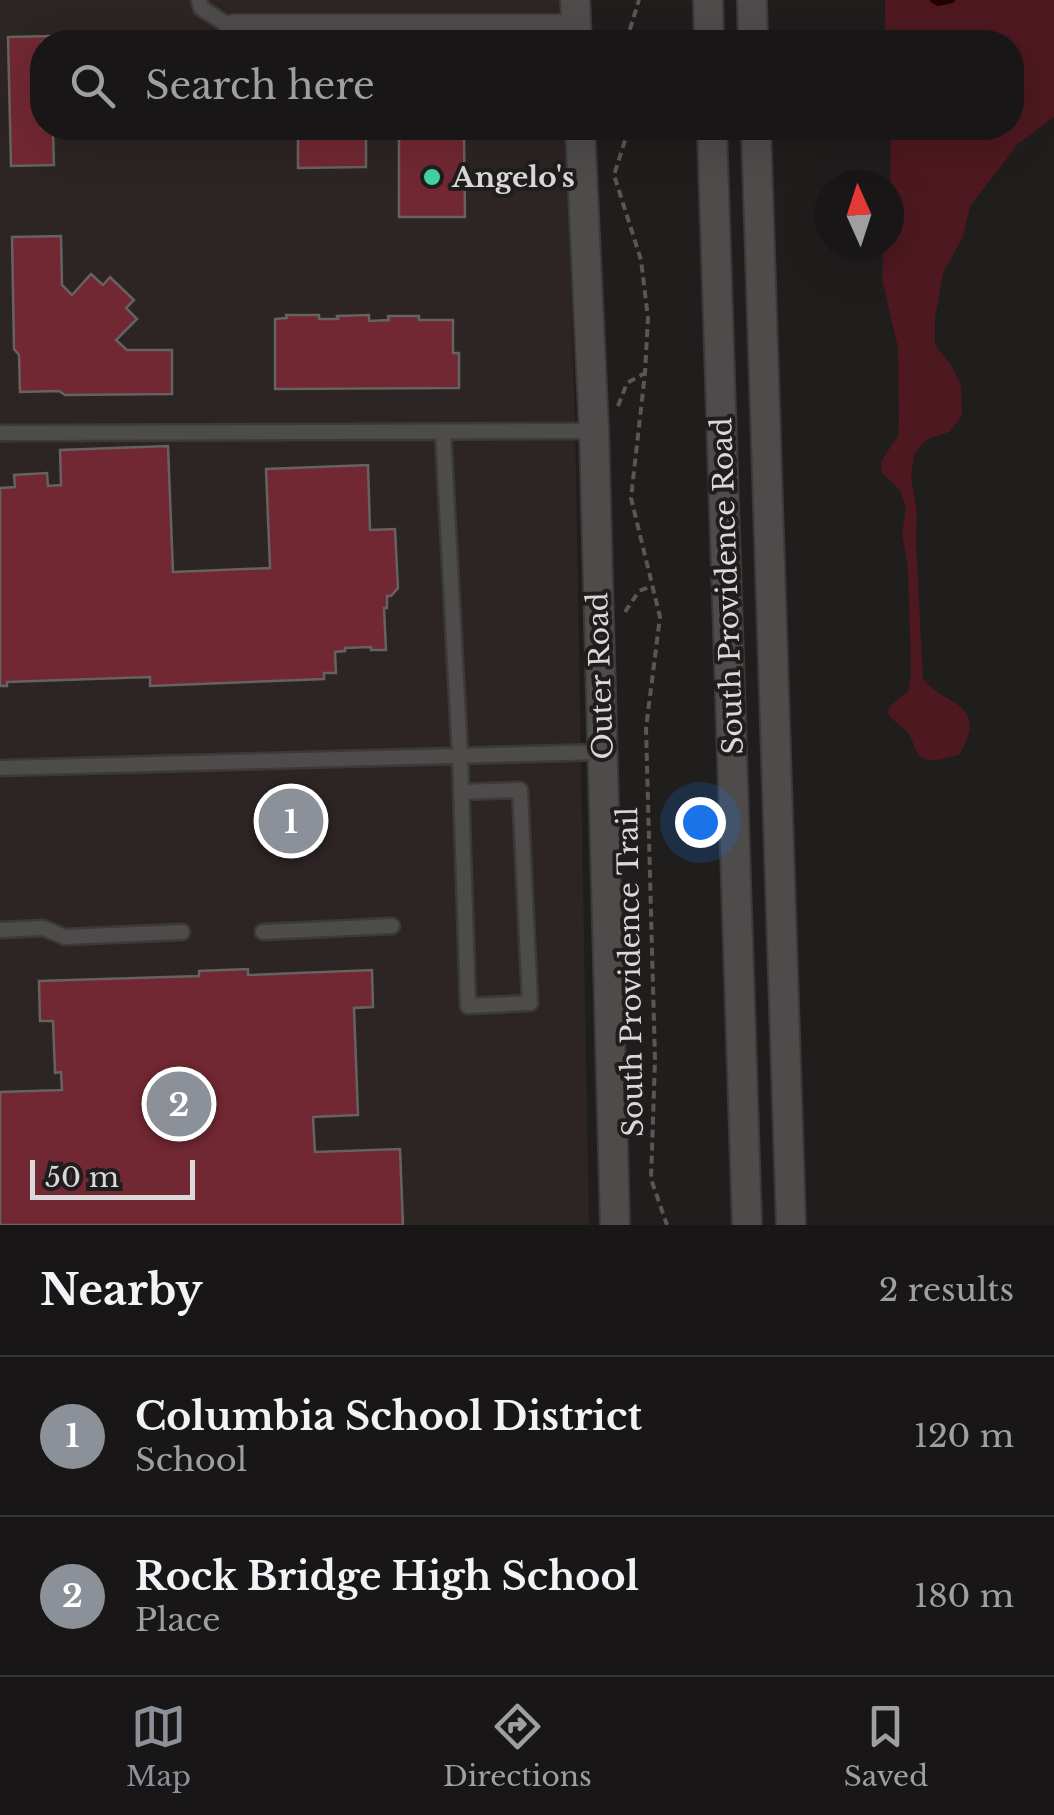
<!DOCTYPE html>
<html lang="en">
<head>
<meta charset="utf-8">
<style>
	body { margin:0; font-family:"Libre Baskerville",serif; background:#211f1f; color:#f1f3f6 }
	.compass { position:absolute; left:814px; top:170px; width:90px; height:90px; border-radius:50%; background:#181616; box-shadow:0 10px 40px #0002; rotate:357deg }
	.scale { position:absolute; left:30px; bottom:25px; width:165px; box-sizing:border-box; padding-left:10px; border:5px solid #dad8d8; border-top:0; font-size:28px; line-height:35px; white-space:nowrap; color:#dad8d8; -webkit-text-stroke:8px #201d1d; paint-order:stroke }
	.you { position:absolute; left:700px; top:822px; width:35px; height:35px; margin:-25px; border:8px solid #fff; border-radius:50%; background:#1a73e8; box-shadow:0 0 0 15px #1a73e833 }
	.badge { display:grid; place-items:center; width:65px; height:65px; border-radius:50%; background:#8c9099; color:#fff; font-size:32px; font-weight:700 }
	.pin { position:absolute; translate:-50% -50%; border:5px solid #fff; box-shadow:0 2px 10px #0006 }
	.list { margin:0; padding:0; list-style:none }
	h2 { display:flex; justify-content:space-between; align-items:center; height:130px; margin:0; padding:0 40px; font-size:42px }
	h2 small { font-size:32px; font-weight:400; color:#9f9fa1 }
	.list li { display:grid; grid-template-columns:65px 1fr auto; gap:30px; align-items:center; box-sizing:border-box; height:160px; padding:0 40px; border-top:2px solid #363535 }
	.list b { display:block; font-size:38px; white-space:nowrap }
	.list p { margin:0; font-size:32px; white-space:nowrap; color:#9f9fa1 }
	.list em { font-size:32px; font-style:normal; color:#9f9fa1 }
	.icon { flex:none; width:55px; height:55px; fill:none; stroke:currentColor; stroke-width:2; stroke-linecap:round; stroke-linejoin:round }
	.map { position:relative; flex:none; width:1054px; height:1225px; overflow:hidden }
	.search { position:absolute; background:#181616; box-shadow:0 10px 40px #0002; left:30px; right:30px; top:30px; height:110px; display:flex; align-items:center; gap:25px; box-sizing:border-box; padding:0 35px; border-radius:40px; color:#9f9fa1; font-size:38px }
	.sheet { height:450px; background:#181616 }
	nav { display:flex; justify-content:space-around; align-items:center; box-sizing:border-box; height:140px; border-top:2px solid #363535; background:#181616; font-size:28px; color:#9f9fa1 }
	nav a { display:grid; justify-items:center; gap:5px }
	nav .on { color:#8c9099 }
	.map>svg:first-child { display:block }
</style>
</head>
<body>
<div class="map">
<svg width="1054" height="1225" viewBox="0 0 1054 1225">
	<rect width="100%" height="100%" fill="#201d1d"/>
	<path fill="#2d2424" d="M0 0H562L563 42H42V128H566L575 417 589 1225H0Z"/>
	<path fill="#4e1820" d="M885 0H1054V117L1018 144 970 206 963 237 943 273 935 318V345L951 365 961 386 962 416 949 432 926 440 914 454 911 477 917 512 916 543 923 679C947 708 990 702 959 755 948 757 926 766 918 754 913 747 913 737 906 731 899 723 894 723 888 713L890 706 908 691 911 672 908 568 902 533 906 507 900 490 882 473 881 461 898 436 899 423 898 348 882 279 884 245H889L891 128H1012V42H885Z"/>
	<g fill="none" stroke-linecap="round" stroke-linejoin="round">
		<path stroke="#220105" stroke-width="6" d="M933 0 938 3 952 0"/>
	</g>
	<path fill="#712832" stroke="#666262" stroke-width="2.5" d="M50 36V42H42V128H53L54 165 11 166 8 37Z
		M323 128H342V133H366V167L298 168V132H323Z
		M399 137H464L465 217H399Z
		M61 236 62 285 72 295 91 274 103 285 110 277 134 300 126 308 137 319 116 340 127 350H172V394L65 395 59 391 20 392 19 355 14 349 12 237Z
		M286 315H319V319H338L337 316 369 315V321L389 320 388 316H419V320H453V353H459V388L275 389V319L287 318Z
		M168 446 173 572 270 568 266 469 368 465 370 530 395 529 398 588 391 596H387V608H384L386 650H371V647L345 648V651L335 652 336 673H324V679L150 686V677L7 682V686H0V488L15 487 14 475 47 473 48 486 61 485 60 450Z
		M248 969V975L372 970 373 1007 354 1008 358 1115 313 1117 315 1152 400 1149 403 1225H0V1092L62 1090 61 1072 55 1073 53 1021H40L39 981 199 976V971Z"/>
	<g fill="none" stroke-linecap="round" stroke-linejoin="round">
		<g stroke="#3b3939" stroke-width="19">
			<path id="service" d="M199 0 201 8 234 29
				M443 432 460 756 468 1006 530 1003 520 790 461 792
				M0 433 594 431
				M0 768 602 752
				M0 930 43 928 65 937 182 932
				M263 932 392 926"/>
		</g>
		<g stroke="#3b3939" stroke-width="32">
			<path id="minor" d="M575 0 577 42
				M234 29H576
				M580 128 594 431 615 1225"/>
		</g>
		<g stroke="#3b3939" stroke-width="32">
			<path id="secondary" d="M708 0 709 42
				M752 0 753 42
				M712 128 747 1225
				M756 128 791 1225"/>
		</g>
		<path stroke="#595656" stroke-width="4" stroke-dasharray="8 5" stroke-linecap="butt" d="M626 42 639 0
			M629 128 614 175 641 260 648 318 645 373 631 498 660 617 646 728 655 1060 651 1179 667 1225
			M618 406 627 383 645 373
			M625 612 639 591 652 586"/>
		<use href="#service" stroke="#4e4b4b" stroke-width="14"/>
		<use href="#minor" stroke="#4e4b4b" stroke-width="28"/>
		<use href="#secondary" stroke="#4e4b4b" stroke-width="28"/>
	</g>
	<circle fill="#41d4a1" stroke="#201d1d" stroke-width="4" cx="432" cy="177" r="10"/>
	<g text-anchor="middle" stroke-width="8" stroke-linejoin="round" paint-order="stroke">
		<g font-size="28" font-weight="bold" fill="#dad8d8" stroke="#201d1d" text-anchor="start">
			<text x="452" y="187">Angelo's</text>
		</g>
		<g font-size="28" fill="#dad8d8" stroke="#201d1d">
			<text transform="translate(727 586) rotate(-92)" y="10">South Providence Road</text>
			<text transform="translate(600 676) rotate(-92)" y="10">Outer Road</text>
			<text transform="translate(630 972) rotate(-91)" y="10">South Providence Trail</text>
		</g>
	</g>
</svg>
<svg class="compass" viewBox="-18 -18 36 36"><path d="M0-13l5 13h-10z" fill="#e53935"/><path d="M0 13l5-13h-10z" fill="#9f9fa1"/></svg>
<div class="scale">50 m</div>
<div class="you"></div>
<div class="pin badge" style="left:291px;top:821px">1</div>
<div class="pin badge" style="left:179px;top:1104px">2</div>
<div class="search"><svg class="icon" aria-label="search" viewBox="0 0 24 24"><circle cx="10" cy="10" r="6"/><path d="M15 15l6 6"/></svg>Search here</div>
</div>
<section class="sheet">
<h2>Nearby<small>2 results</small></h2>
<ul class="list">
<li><span class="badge">1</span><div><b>Columbia School District</b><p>School</p></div><em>120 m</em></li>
<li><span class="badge">2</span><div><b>Rock Bridge High School</b><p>Place</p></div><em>180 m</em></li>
</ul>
</section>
<nav>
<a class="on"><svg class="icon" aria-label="map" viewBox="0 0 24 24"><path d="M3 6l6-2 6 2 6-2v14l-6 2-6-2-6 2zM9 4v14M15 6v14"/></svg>Map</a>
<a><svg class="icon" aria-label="directions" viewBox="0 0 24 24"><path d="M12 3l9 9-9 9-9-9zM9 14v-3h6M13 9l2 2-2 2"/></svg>Directions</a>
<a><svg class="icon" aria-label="saved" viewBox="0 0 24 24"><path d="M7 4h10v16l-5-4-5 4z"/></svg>Saved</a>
</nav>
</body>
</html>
